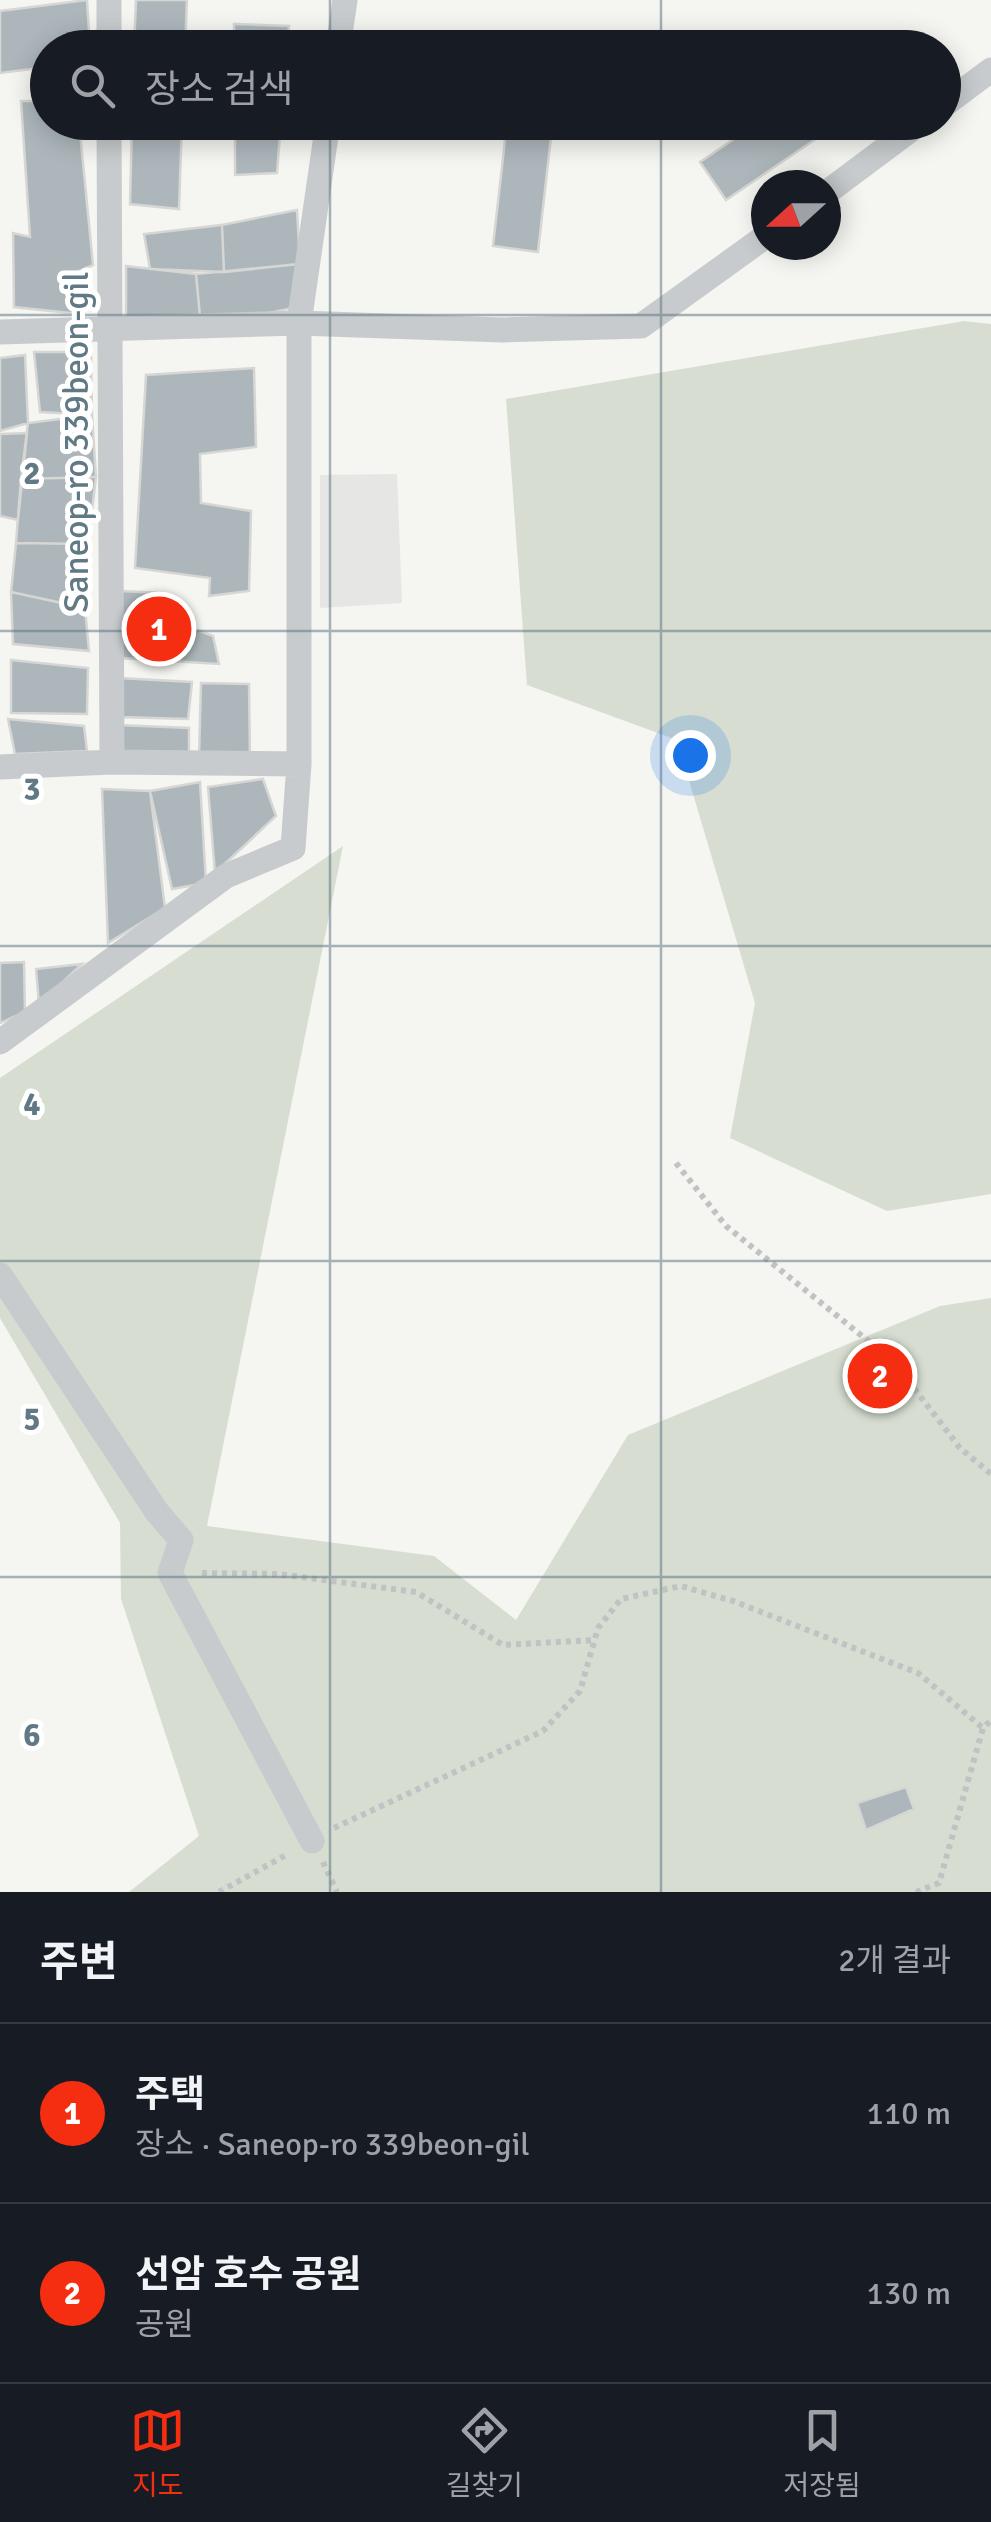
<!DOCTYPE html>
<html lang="ko">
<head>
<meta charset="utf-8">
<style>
	body { margin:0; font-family:Signika,"Noto Sans KR",sans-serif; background:#20242c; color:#f1f3f6 }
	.compass { position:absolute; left:751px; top:170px; width:90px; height:90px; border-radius:50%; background:#171b24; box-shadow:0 5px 25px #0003; rotate:249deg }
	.you { position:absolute; left:690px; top:755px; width:35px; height:35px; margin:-25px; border:8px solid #fff; border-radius:50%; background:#1a73e8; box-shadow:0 0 0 15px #1a73e833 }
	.badge { display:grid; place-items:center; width:65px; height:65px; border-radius:50%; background:#f62e11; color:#fff; font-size:32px; font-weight:700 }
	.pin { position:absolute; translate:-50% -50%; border:5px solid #fff; box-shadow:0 2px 10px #0006 }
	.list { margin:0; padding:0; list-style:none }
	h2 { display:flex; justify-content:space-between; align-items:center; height:130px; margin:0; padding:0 40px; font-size:42px }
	h2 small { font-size:32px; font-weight:400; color:#9ea1a6 }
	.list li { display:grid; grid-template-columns:65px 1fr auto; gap:30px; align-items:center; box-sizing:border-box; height:180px; padding:0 40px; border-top:2px solid #363941 }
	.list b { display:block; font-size:38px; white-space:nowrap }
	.list p { margin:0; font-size:32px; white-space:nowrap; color:#9ea1a6 }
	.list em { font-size:32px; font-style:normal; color:#9ea1a6 }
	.icon { flex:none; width:55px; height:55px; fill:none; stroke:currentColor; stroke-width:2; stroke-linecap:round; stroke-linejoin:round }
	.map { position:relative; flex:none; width:991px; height:1892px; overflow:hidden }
	.search { position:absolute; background:#171b24; box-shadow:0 5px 25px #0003; left:30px; right:30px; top:30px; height:110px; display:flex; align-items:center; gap:25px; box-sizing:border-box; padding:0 35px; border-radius:55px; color:#9ea1a6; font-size:38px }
	.sheet { height:490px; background:#171b24 }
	nav { display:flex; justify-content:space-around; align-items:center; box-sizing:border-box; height:140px; border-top:2px solid #363941; background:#171b24; font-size:28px; color:#9ea1a6 }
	nav a { display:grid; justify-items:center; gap:5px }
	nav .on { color:#f62e11 }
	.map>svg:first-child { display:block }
</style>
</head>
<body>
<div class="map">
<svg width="991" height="1892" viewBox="0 0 991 1892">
	<rect width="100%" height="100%" fill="#f5f5f1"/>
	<path fill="#e6e6e4" d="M397 474 402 603 320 608V475Z"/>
	<path fill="#d7ded1" d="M964 321 991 324V1194L887 1211 730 1138 755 1003 677 740 527 685 506 399Z
		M343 846 207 1526 434 1556 516 1620 628 1435 940 1306 991 1298V1892H129L199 1836 121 1599 120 1523 0 1318V1078Z"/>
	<path fill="#adb7bb" stroke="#d6d6d4" stroke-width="2.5" d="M87 0 90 48H48V67L0 73V11Z
		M136 0H187L185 48H134Z
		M234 24 289 26 287 48H234Z
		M21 101H48V122H79L93 265 77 272 80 314 14 307 13 233 30 237Z
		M132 122H182L179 209 130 204Z
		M235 122H281L277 173 235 175Z
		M507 122 552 128 538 252 493 246Z
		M759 122H824L829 130 726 200 700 162Z
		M297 210 300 264 224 272 222 225Z
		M222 225 224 272 150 269 144 234Z
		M300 264 298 307 201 327 196 274Z
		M126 266 196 274 201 327 126 324Z
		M34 352H91L92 415 40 412Z
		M25 355 28 423 0 431V358Z
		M254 368 256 447 200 454 201 503 251 511 249 591 209 596 210 578 135 568 146 375Z
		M92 415 96 477 21 479 28 423Z
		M27 433 18 520 0 516V434Z
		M96 477 88 544 16 543 21 479Z
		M16 543 88 544 85 608 11 592Z
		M121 591 162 593 179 623 213 636 219 664 121 658Z
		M11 592 85 608 89 651 13 644Z
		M11 660 88 668 87 714 11 713Z
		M119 678 192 682 188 719 119 717Z
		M201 683 249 684 250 760 199 757Z
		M8 719 84 726 87 751 15 754Z
		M119 725 189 728V758L119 754Z
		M263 779 276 816 215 873 208 787Z
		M200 782 206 883 172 889 150 791Z
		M102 789 150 791 165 908 108 943Z
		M24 962 25 1012 0 1023V963Z
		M82 964 39 1004 36 969Z
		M906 1787 914 1809 866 1830 857 1803Z"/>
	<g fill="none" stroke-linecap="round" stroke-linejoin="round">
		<path stroke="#c0c2c3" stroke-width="6" stroke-dasharray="5 5" stroke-linecap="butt" d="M676 1163 726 1226 893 1361 960 1448 991 1474
			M202 1573 278 1574 416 1592 503 1645 594 1640
			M334 1828 543 1731 580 1691 598 1628 621 1599 681 1586 733 1601 918 1673 983 1728
			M323 1862 337 1892
			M219 1892 288 1854
			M916 1892 939 1883 983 1728 991 1720"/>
		<path stroke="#c7cbcd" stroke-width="25" d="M109 0V48
			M338 48 345 0
			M944 105 991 70
			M109 122 112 762
			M826 193 921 122
			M0 332 299 323 503 330 641 326 766 236
			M0 767 112 762 299 764
			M0 1042 226 876 293 848 299 764V323L328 122
			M0 1275 157 1512 181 1540 170 1573 312 1841"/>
	</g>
	<path fill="none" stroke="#617985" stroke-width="2.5" stroke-opacity="0.55" d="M330 0V48M661 0V48M330 122V1892M661 122V1892M0 315H991M0 631H991M0 946H991M0 1261H991M0 1577H991"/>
	<g text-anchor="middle" stroke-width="10" stroke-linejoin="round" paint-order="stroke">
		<g font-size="35" fill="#617985" stroke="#fff">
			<text transform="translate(76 442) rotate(-90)" y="12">Saneop-ro 339beon-gil</text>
		</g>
	</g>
	<g font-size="32" text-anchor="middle" font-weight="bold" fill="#617985" stroke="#fff" stroke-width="10" stroke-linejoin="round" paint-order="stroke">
		<text x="32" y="484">2</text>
		<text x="32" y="800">3</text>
		<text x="32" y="1115">4</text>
		<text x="32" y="1430">5</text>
		<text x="32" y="1746">6</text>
	</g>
</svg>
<svg class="compass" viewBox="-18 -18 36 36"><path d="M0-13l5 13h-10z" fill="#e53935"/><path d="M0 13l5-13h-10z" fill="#9ea1a6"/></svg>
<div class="you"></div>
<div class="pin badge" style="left:159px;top:629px">1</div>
<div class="pin badge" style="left:880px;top:1376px">2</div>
<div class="search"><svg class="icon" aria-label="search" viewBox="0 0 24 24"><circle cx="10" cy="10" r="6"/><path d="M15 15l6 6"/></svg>장소 검색</div>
</div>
<section class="sheet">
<h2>주변<small>2개 결과</small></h2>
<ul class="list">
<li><span class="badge">1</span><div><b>주택</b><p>장소 · Saneop-ro 339beon-gil</p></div><em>110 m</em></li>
<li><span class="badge">2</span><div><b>선암 호수 공원</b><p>공원</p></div><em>130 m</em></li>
</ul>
</section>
<nav>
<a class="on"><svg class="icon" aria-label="map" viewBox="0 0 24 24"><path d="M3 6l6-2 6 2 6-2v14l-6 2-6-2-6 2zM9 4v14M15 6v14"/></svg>지도</a>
<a><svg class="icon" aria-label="directions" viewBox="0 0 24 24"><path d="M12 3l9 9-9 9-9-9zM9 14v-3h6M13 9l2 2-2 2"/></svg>길찾기</a>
<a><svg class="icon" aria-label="saved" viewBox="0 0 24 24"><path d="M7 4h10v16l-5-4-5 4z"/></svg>저장됨</a>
</nav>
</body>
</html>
